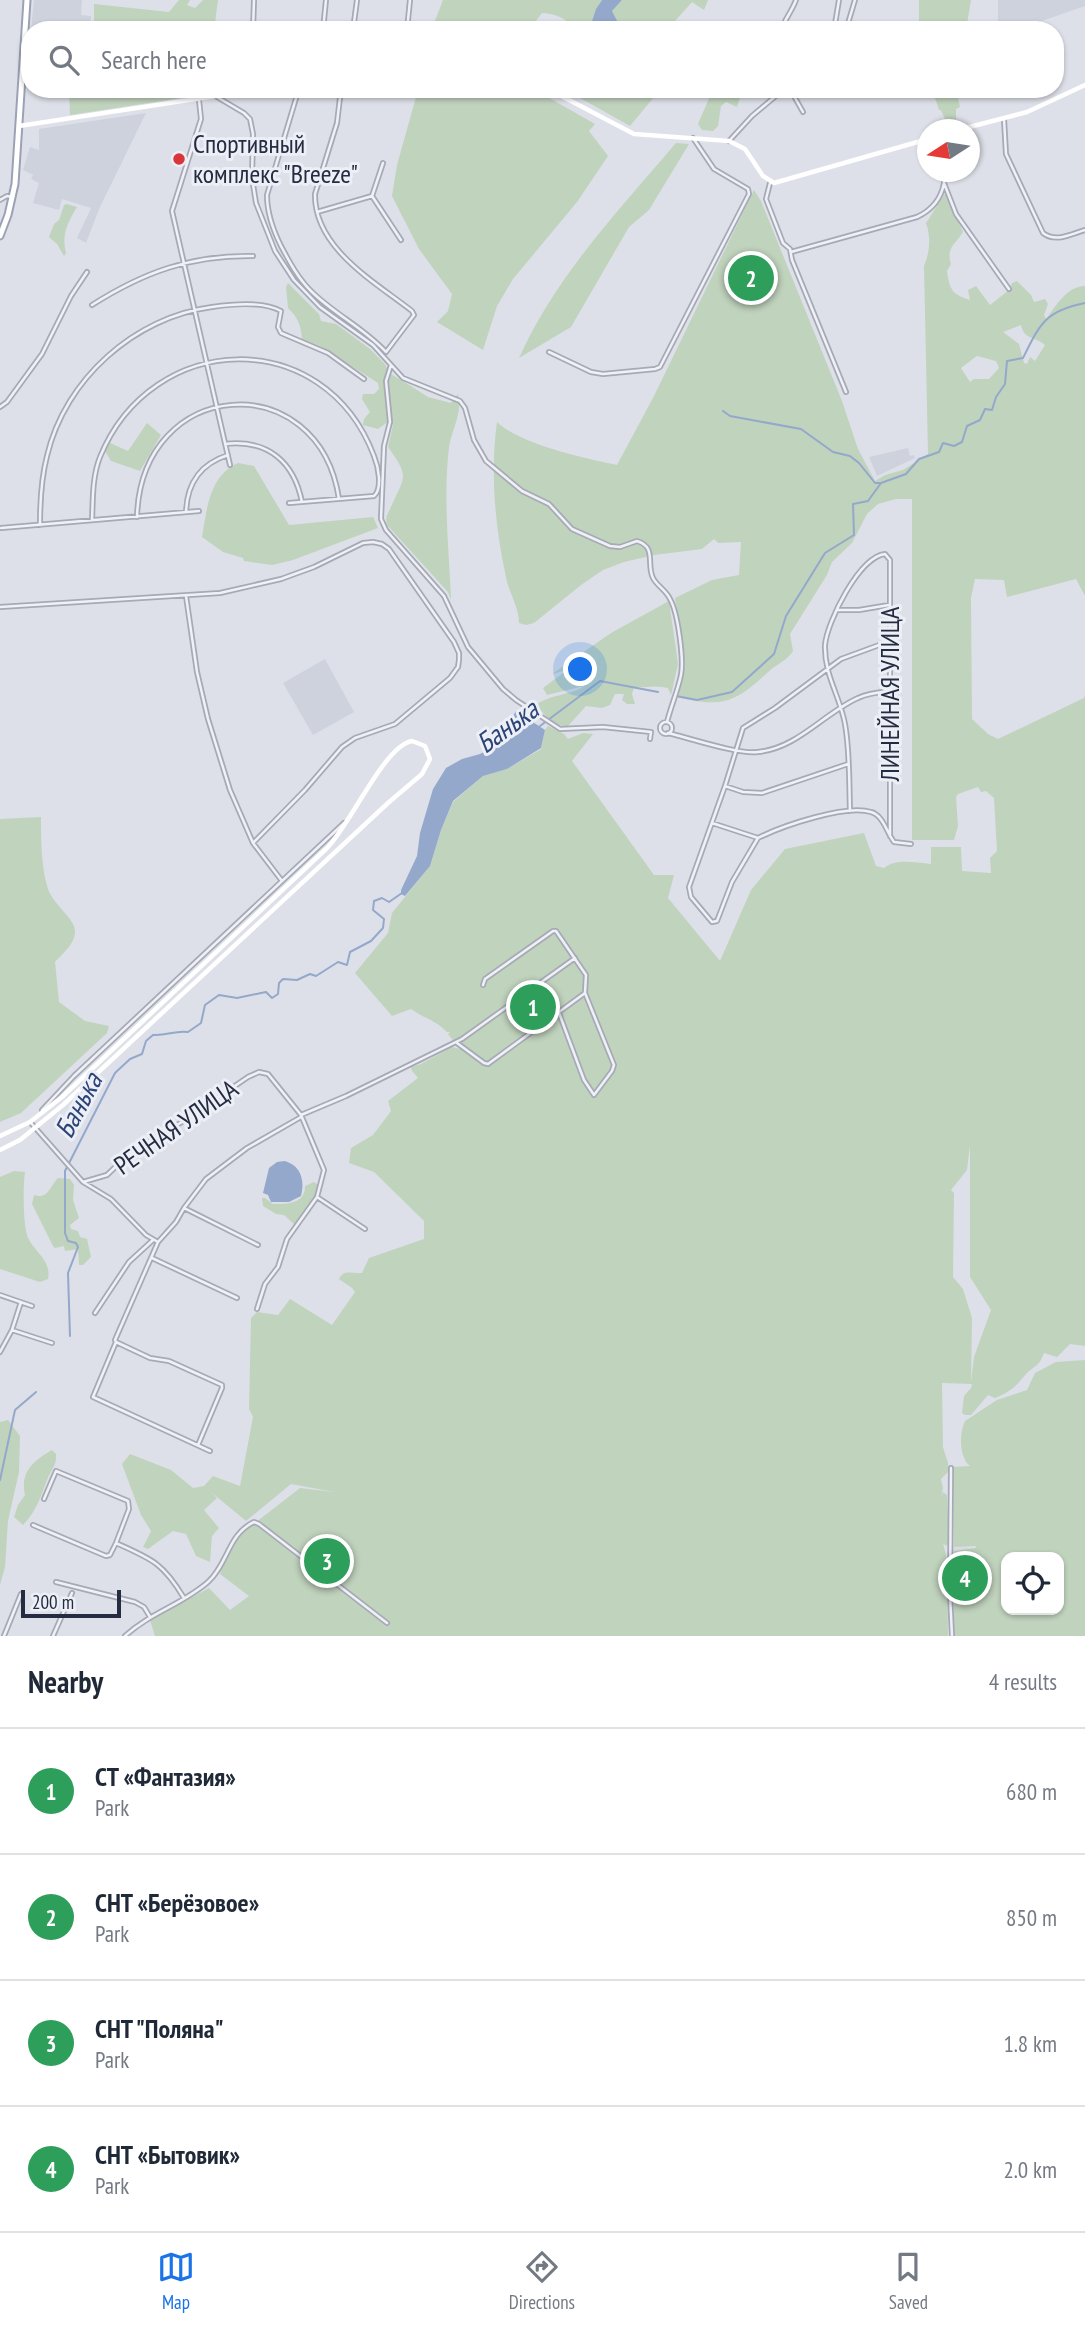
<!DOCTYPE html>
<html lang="en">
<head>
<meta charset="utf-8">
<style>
	body { margin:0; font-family:"PT Sans Narrow",sans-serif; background:#f2f2f3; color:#1f2937 }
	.controls { position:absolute; right:21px; bottom:21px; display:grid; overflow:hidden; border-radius:14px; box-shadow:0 2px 5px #0004 }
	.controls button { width:63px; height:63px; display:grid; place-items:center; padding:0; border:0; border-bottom:2px solid #e0e1e3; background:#fff; color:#1f2937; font:35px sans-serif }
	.compass { position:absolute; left:917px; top:119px; width:63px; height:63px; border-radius:50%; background:#fff; box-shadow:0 2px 5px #0004; rotate:258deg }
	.scale { position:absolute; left:21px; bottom:18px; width:100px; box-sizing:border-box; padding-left:7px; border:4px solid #252b40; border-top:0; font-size:19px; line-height:24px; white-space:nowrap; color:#252b40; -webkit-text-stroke:5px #eceff6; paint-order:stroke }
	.you { position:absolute; left:581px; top:670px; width:24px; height:24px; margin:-18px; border:5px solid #fff; border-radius:50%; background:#1a73e8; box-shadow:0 0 0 10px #1a73e833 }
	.badge { display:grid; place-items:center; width:46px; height:46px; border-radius:50%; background:#1a73e8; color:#fff; font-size:23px; font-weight:700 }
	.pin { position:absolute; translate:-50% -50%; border:4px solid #fff; box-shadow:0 2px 7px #0006 }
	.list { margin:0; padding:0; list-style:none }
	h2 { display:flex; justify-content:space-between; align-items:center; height:91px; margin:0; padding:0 28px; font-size:30px }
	h2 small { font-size:23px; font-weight:400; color:#747a83 }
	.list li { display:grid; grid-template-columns:46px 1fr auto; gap:21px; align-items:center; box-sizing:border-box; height:126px; padding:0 28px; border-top:2px solid #e0e1e3 }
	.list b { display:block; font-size:26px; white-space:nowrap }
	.list p { margin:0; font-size:23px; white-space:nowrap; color:#747a83 }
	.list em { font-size:23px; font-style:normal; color:#747a83 }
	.icon { flex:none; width:38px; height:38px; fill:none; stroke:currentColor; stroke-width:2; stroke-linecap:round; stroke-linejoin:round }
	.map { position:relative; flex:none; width:1085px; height:1636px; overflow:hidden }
	.search { position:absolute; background:#fff; box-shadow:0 2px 5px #0004; left:21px; right:21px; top:21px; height:77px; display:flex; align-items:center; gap:18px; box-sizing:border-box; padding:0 24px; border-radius:28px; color:#747a83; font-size:26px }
	.sheet { height:595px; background:#fff }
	nav { display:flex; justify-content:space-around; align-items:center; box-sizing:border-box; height:98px; border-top:2px solid #e0e1e3; background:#fff; font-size:19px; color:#747a83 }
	nav a { display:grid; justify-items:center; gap:4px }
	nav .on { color:#1a73e8 }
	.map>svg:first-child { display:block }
</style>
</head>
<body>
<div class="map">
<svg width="1085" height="1636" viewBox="0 0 1085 1636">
	<rect width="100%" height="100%" fill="#dde0e8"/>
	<path fill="#ced2dd" d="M34 0H82L81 15 91 16 90 30H31Z
		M998 0H1085V6L1015 30H998Z
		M146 113 100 207 86 243 77 238 91 208 62 199 59 210 33 203 39 183 31 179 33 175 23 170 30 147 39 150V129Z
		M908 448 910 456 914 455 915 458 877 476 869 457Z
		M325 659 354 712 313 735 283 683Z"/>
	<path fill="#c0d3bd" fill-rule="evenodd" d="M179 0H190L187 5 195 8 203 0H218L215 23 211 30H94V4L169 12Z
		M443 0H602L596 10 589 30H575C565 18 558 14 542 13L529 30H433V26Z
		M622 0H708L704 10 692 2 667 30H622L612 11Z
		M919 0H971L966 30H919Z
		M69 89H225L227 91 70 115Z
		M472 89H526L544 95 595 124 589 131 608 156 577 202 513 279 497 306 483 350 437 322 448 311 452 294 419 249 392 196 397 165 416 97C432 88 454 93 472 89Z
		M564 89H616L614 96 654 97 630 126Z
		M713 89H743L737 107 726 102 721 106 718 126 713 131 702 130 698 124Z
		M932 89H956L960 107 956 109V123L946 122 941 110H939Z
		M676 143 689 144 649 210 629 227 571 327 519 358C556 276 618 211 676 143Z
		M754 190 761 201 842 401 858 449 875 481 885 475 903 470 928 454 924 266C930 252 931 237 926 223L946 192 963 232C955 245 946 247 951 264L947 271C950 292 953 294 970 300L968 290 976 286 990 305 1009 290 1012 283 1017 281 1031 295 1034 302 1045 299 1048 304 1044 315 1046 319C1056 306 1067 286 1085 286V596L1076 579 1007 597 1004 580 975 579 971 598 972 719 988 734 998 739 1084 698 1085 695V1346L1070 1344 1057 1357 1044 1353C1039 1367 1035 1365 1026 1374 1015 1387 1012 1391 995 1398L988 1395 971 1415H965L962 1413 964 1396 971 1388 972 1384 942 1383 943 1447 948 1463V1472L941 1479 943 1488 941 1498 943 1492 947 1495 949 1542 946 1546 943 1543 947 1559 948 1636H155L150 1620 209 1588 230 1610 249 1596 220 1574 232 1545 241 1534 300 1488 334 1492 291 1484 246 1521 211 1492 217 1498 204 1510 219 1528 212 1536 210 1562 196 1556 186 1534 173 1531 148 1549 143 1547 151 1531 141 1515 122 1464 130 1454 171 1470 193 1488 204 1486 213 1476 240 1486 253 1417 249 1409 251 1318 257 1312 278 1315 290 1299 332 1325 355 1292 352 1288 339 1279C344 1269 352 1274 362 1273L369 1258 424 1239V1221L374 1172 349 1163 351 1148 373 1135 391 1111 388 1101 418 1078 412 1071 411 1067 421 1064 452 1047 460 1049 448 1034 450 1032H447C434 1019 425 1019 411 1009L392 1016 355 973 388 933 392 913 430 866 441 830 453 802 483 776 507 769 541 749 545 730 548 726 564 734 568 739 583 733 593 734 572 761 654 875H674L668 898 720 961 751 890 785 849 864 833 876 866 884 868C897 858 915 863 931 864V847H961L962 871 991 873 990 858 997 851 994 798 986 791 981 792 978 787 958 794 956 797 958 826 954 840H912V499H896L878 504 867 514 852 543 832 562 827 575 790 634 793 651C786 662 776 664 767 673 735 703 721 708 677 697L685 665 675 598 712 580 739 575 741 542 718 543 714 539 702 549 654 555 624 562 603 570 581 585 534 623 526 625 519 623C519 607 509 593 506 577 495 527 490 472 497 422 521 445 584 458 617 465L654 396ZM1021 325C1024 340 1035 336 1045 345L1035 361 1030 357 1027 364 1024 363 1019 344 1003 332ZM977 356 996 361 999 368 989 379H974L970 382 961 368ZM970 1145V1277L991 1310 974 1357 971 1382 972 1318 963 1289 953 1277 954 1193 951 1190 967 1170Z
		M67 204 77 207C68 222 61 235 66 253L64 256 57 244 49 237 54 224 59 220 64 205Z
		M288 283 319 314 321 321 336 324 370 349 385 364 389 373 406 383 428 397 451 403 458 394C463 412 452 429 449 447 443 497 449 549 451 600L448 592 387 525C385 518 387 515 390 509 404 476 411 479 388 447L393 425 389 421 378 429 363 425 364 419 370 412 362 399 363 394H374L379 389 378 383 320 346 302 339C301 325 298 318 288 308L286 287Z
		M147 423 161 435 140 471 111 461 105 451 110 443 128 451Z
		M238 463 254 466 289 525 373 517 378 528 293 560 272 565 244 561 243 558 223 552 202 537C207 509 209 476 238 463Z
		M669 601 678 664 671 695 668 688C655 685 646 688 634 687L632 694 635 704H627L622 700 624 694H615L610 705 602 708 586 706 568 726C555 727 543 715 537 704 552 694 572 695 584 686L547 695 543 688 567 670 552 674 611 633Z
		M41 817C41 840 41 867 48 889 53 904 74 918 75 930 76 943 63 953 55 962L59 1002 85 1021 109 1026 107 1033 21 1113 0 1122V819Z
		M14 1171 25 1172C23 1186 23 1222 27 1235 32 1251 52 1259 48 1279L40 1282 0 1269V1177Z
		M58 1178 70 1179 74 1185 73 1200 79 1218 70 1225 71 1229 78 1231 80 1237 87 1239 91 1257 83 1265H79L78 1249 65 1251 64 1246 55 1248 53 1246 32 1204 34 1195C48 1200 50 1186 58 1178Z
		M314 1182 318 1185 315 1197 295 1225 284 1215 276 1214 263 1206 262 1198H265L273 1204C288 1204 305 1204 305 1186Z
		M1085 1360V1636H954V1551L976 1548 975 1546 954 1547 953 1467 970 1466C959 1457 959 1434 965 1421L997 1400 1027 1390 1035 1373 1056 1362ZM1006 1557H1059V1610H1006Z
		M8 1420 20 1436 19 1472 8 1521 5 1567 0 1585V1422Z
		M52 1450 56 1454C57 1466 51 1469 47 1480 41 1496 36 1512 23 1525L14 1517 18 1505 25 1495C20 1472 33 1461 52 1450Z"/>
	<path fill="#94a8cb" d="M602 0H622L612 11 622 30H610L602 25 597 30H589L596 9Z
		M516 711 545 730 541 748 507 769 483 776 453 801 441 830 430 866 405 896 401 894V890L417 856 420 833 433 789 446 768 462 759 480 754 496 745Z
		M285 1161C301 1166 305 1180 301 1196L289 1202H271L268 1195 263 1193 269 1168 277 1162Z"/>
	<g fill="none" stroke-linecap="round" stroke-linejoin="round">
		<path stroke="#94a8cb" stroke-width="2" d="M723 411 730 416 801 429 833 452 850 456 859 463 875 483H881
			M676 696 697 700 732 692 774 654 786 616 825 553 854 535 853 504 868 501 881 483 906 474 919 459 939 452 943 443 954 446 962 442 967 426 980 420 985 409 992 410 996 397 1005 384 1007 361 1023 358C1040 324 1045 311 1085 303
			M540 726 600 681 658 692
			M70 1336 68 1273 78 1247 76 1243 68 1241 65 1233V1171L115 1073 130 1059 142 1054 146 1041 153 1035C167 1036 175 1030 188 1032L201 1023 205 1005 219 995 237 998 266 992 272 998 278 994 279 983 283 979 297 980 310 974 316 976 338 962 347 965 350 952 371 941 383 928 384 919 373 910 374 901 382 898 389 902 402 893
			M0 1480 15 1410 36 1392"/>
		<g stroke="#a6aab6" stroke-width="6">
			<path id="street" d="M253 30 254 0
				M323 30 326 0
				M353 30 357 0
				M407 30 410 0
				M781 30C785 19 792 11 796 0
				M834 30 839 0
				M846 30 855 0
				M790 89 803 112
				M297 95 267 195C267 213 273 230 281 246 290 263 298 278 311 291 334 314 364 328 386 352L414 315 412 311C375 282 314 248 315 194L337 123 341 89
				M217 97 244 113 250 119 253 134 252 178 256 203 275 251 294 280 320 307 373 345 403 378 460 401 465 408 474 440 486 461 522 491 549 504 572 529 610 546 620 547 637 541C657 547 646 564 653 578 657 586 666 590 670 599 678 613 684 659 681 675 678 690 671 706 667 722
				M199 100 201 119 172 211 230 465
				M1004 119 1006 154 1043 233C1056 243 1071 234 1085 230
				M729 141 752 116 784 89
				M944 172V183L956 214 1009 289
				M770 183 766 199 783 243 790 249 792 260 846 392
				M372 196 401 240
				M0 200 7 196 13 197
				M317 212 372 196 383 163
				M791 252 917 217C932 210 941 200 944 183
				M92 305C144 272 191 255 253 256
				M549 352 591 372 603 374 655 369 660 367 749 194 748 189 714 169 693 138
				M391 365 386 381 390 422 384 446 381 519 386 530 444 596 468 647 503 689 516 700 560 729 603 727 651 732 650 739
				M0 407 7 402 42 354 71 296 87 272
				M225 444C268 439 294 462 302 502
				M186 512C187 483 200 464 228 455
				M137 517C141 376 319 365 339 499
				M92 520C93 500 92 477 100 457 152 330 324 324 374 456 378 466 383 488 374 496L289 503
				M40 525C40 501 41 479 47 456 65 379 135 317 212 307 232 304 263 301 281 311L278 327 281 333 328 353 364 379
				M1 528 199 511
				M186 596 197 672 208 719 230 790 253 843 282 881
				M0 607 220 593 281 579 314 567 363 543 373 542 382 544 389 549 454 642 459 653V660L458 667 450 678 395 724 355 738 342 747 305 790 253 843
				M837 610H859L889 605
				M660 728a6 6 0 1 1 12 0a6 6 0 1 1-12 0Z
				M668 733C689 738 740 755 758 752 798 748 824 713 858 698 868 693 880 692 890 691
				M725 786 743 792 762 793 848 764
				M850 811C849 782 850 752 845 724 840 696 824 675 825 645 827 622 859 557 885 554L890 560V836
				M712 823 758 838C782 826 846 804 871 812 883 815 887 833 894 842L911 844
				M758 838 732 882 717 921 712 922 691 897 689 887 725 786 743 728 775 708 841 659 890 641
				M483 985 485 979 553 931H556L586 975 585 993 614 1065 612 1071 594 1095 584 1080 559 1013
				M457 1043 484 1063 488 1064 585 993
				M42 1110 74 1076 344 823
				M301 1115 346 1096 462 1039 575 958
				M31 1123 83 1182 111 1199 146 1235 158 1242
				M83 1182 107 1175 132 1151 182 1122 248 1077 259 1072 268 1074 301 1115 324 1170 317 1197 287 1239 278 1267 265 1284 257 1309
				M317 1197 365 1229
				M184 1208 258 1245
				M152 1258 237 1298
				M0 1295 32 1306
				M95 1313 129 1262 153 1240
				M12 1330 52 1343
				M116 1342 150 1358 169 1361 222 1385V1388L198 1445
				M0 1352 12 1330 21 1302
				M210 1451 93 1397 116 1342 115 1340 158 1242 176 1222 184 1208 206 1179 247 1148 301 1117
				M951 1468 950 1594 952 1636
				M44 1499 56 1471 128 1501 129 1509 116 1543C152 1559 163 1563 184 1598
				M33 1525 106 1556 110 1555 116 1543
				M56 1582 135 1602 144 1607 150 1617
				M4 1636 21 1594
				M53 1636 72 1593
				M125 1636C150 1613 183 1604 208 1582 228 1564 228 1534 254 1522L259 1524 387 1623"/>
		</g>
		<g stroke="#9ba2b5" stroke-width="9">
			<path id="primary" d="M0 236 8 215 15 184 27 0"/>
		</g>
		<use href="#street" stroke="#f0f1f6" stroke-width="2.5"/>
		<path stroke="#fff" stroke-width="4.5" d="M548 89 634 134 729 141 745 149 763 176 774 183 928 139
			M19 126 261 89
			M958 130 1027 112 1085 85
			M0 1136 30 1122 62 1097 327 848C351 824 384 746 412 741L425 746 430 759 422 774 388 803 63 1105 20 1140 0 1150"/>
		<use href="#primary" stroke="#fff" stroke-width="5"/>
	</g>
	<circle fill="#d8363a" stroke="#eceff6" stroke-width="2.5" cx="179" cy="159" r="7"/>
	<g text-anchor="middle" stroke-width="6" stroke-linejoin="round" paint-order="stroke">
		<g font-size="26" fill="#252b40" stroke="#eceff6" text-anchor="start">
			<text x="193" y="153">Спортивный<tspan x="193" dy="30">комплекс "Breeze"</tspan></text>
		</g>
		<g font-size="26" fill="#252b40" stroke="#eceff6">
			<text transform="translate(890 694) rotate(-90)" y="9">ЛИНЕЙНАЯ УЛИЦА</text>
			<text transform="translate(176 1127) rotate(-35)" y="9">РЕЧНАЯ УЛИЦА</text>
		</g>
		<g font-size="28" font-style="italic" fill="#2c4476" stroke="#eceff6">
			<text transform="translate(507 726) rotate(-36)" y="10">Банька</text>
			<text transform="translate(78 1105) rotate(-62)" y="10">Банька</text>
		</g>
	</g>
</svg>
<div class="controls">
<button><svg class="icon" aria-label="locate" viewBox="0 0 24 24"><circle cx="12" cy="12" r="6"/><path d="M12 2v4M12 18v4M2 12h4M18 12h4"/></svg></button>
</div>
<svg class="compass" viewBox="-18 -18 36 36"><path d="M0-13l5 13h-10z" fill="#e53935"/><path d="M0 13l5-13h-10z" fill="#747a83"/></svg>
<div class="scale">200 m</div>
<div class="you"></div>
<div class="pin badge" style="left:533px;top:1007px;background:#2e9e5b">1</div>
<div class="pin badge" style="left:751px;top:278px;background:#2e9e5b">2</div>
<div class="pin badge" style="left:327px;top:1561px;background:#2e9e5b">3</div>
<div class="pin badge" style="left:965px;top:1578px;background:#2e9e5b">4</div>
<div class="search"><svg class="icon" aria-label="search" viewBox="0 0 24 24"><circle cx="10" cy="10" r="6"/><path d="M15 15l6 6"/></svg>Search here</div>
</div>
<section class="sheet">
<h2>Nearby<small>4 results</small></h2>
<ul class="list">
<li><span class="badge" style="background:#2e9e5b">1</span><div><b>СТ «Фантазия»</b><p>Park</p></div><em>680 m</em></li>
<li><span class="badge" style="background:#2e9e5b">2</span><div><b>СНТ «Берёзовое»</b><p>Park</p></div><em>850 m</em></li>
<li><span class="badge" style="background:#2e9e5b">3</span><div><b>СНТ &quot;Поляна&quot;</b><p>Park</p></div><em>1.8 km</em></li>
<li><span class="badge" style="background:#2e9e5b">4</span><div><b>СНТ «Бытовик»</b><p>Park</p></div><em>2.0 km</em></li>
</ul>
</section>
<nav>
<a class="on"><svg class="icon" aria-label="map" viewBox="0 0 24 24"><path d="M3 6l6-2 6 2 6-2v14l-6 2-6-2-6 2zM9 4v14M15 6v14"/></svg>Map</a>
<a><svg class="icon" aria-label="directions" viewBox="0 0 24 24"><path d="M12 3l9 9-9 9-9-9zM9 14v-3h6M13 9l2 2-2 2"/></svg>Directions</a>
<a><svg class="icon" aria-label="saved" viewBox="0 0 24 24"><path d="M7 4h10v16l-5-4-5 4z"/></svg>Saved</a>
</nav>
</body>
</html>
